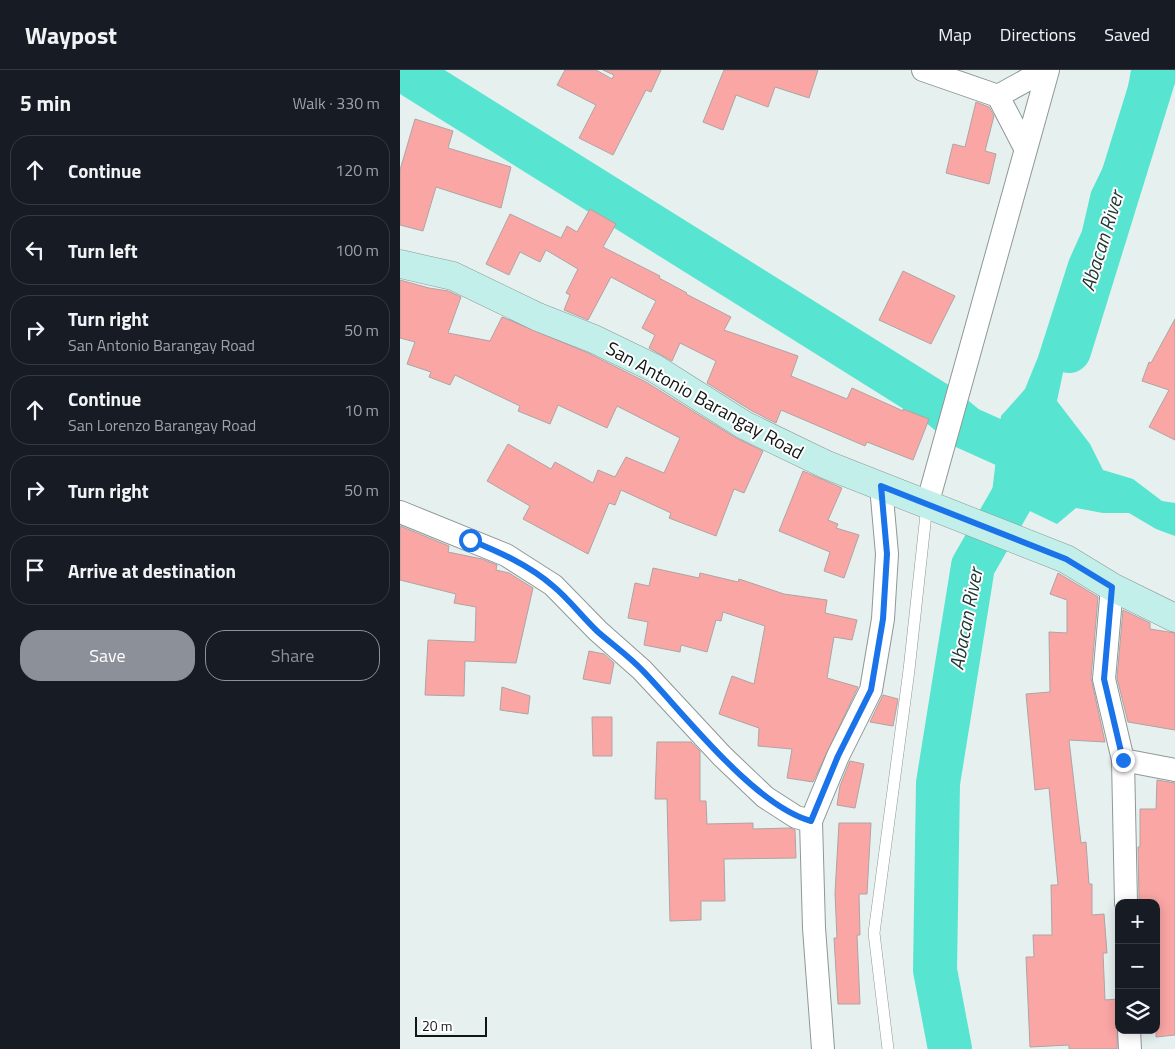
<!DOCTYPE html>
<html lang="en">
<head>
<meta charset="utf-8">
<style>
	body { margin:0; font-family:"Titillium Web",sans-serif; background:#242831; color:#f1f3f6 }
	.controls { position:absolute; right:15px; bottom:15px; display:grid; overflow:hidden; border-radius:10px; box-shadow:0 2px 12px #0003 }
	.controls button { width:45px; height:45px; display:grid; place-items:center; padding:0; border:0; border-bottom:1px solid #363941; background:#171b24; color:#f1f3f6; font:25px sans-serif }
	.scale { position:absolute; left:15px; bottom:12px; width:72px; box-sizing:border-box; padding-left:5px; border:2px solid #111514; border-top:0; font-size:14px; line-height:18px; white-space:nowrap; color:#111514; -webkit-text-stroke:4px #fff; paint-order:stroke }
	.stop { position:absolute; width:15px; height:15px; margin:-11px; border:4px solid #1a73e8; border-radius:50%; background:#fff }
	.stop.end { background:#1a73e8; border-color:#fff; box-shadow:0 1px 5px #0008 }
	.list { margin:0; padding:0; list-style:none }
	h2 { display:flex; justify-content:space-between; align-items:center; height:65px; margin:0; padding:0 20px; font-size:21px }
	h2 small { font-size:16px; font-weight:400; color:#9ea1a6 }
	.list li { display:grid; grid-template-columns:32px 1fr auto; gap:15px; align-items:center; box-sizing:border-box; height:70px; margin:0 10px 10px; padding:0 10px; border:1px solid #363941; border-radius:20px }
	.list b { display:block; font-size:19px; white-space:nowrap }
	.list p { margin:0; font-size:16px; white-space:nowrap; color:#9ea1a6 }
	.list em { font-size:16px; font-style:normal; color:#9ea1a6 }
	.actions { display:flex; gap:10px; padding:15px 20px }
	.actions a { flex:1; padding:11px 0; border:1px solid #8c9099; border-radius:20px; text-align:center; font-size:18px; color:#8c9099 }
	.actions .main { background:#8c9099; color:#fff }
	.icon { flex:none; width:28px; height:28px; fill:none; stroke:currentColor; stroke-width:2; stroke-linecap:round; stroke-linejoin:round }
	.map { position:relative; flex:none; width:775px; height:979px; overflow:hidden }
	header { display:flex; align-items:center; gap:30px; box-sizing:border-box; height:70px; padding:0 25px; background:#171b24; border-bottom:1px solid #363941 }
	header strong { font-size:24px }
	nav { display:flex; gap:28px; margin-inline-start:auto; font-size:18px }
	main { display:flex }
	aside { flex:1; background:#171b24 }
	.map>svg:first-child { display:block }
</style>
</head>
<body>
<header>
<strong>Waypost</strong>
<nav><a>Map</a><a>Directions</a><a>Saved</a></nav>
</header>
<main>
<aside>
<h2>5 min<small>Walk · 330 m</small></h2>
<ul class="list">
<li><svg class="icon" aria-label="ahead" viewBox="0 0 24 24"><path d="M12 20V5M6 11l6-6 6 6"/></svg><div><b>Continue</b></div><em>120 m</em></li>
<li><svg class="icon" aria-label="left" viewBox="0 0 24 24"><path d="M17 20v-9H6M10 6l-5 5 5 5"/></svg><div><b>Turn left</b></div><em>100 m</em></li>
<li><svg class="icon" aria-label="right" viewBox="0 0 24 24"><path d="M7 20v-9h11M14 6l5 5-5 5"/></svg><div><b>Turn right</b><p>San Antonio Barangay Road</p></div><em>50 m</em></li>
<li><svg class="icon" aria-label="ahead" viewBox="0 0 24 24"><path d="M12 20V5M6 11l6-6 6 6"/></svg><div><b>Continue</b><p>San Lorenzo Barangay Road</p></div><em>10 m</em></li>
<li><svg class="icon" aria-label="right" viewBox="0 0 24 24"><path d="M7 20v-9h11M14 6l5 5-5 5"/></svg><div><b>Turn right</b></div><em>50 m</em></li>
<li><svg class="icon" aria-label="arrive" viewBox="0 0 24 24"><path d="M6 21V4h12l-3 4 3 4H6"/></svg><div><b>Arrive at destination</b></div></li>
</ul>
<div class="actions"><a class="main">Save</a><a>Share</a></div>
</aside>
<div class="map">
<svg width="775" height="979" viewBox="0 0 775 979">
	<rect width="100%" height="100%" fill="#e6f0ee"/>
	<path fill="#57e4d1" d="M731 0H766L756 38 736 92 692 194 682 255 664 298 657 331 690 374 703 400 733 409 762 431 775 433V466L756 459 729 443H703L676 438 657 454 592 423 601 346 625 319 638 287 669 190 682 161 691 122 720 62Z"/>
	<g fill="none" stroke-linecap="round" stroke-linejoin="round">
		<path stroke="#57e4d1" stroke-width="44" d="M3 0 539 335 567 358 654 397
			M669 281 756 0
			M550 979 535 900 538 713 573 496 634 390 638 379"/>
	</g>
	<path fill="#faa6a5" stroke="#aea4a4" d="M165 0H196L212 9 214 5 203 0H261L251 22 246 20 213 85 179 68 196 35 157 15Z
		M324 0H418L409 28 375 17 368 37 336 25 323 60 303 52Z
		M576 32 589 37 594 46 585 81 596 84 589 114 546 103 553 74 565 77Z
		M15 49 53 61 48 78 111 97 101 138 36 117 23 161 0 155V100Z
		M190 139 216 154 203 177 260 206 259 208 287 223 286 224 331 247 324 260 398 286 391 306 447 329 452 318 503 341V339L529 349 513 390 467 372 465 376 381 340 376 353 352 341 307 313 316 291 280 273 272 291 249 278 255 265 242 258 256 231 211 207 188 250 164 240 170 225 166 223 178 199 146 180 140 192 120 182 109 205 86 194 110 144 161 168 167 156 177 162Z
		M503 201 555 226 531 274 479 250Z
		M0 210 29 218 48 221 61 227 48 263 90 271 102 247 188 283 246 312 336 368 363 381 344 423 334 419 316 466 269 448 271 443 221 420 215 435 209 433 188 484 123 449 130 436 87 411 108 374 151 399 155 392 193 413 198 400 215 407 226 387 264 403 280 368 217 336 207 358 158 335 150 354 118 341 120 336 55 305 50 315 29 307 31 302 7 294 15 272 0 268Z
		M775 249V370L749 357 769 320 742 311 749 292 751 293Z
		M403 401 442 418 428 450 438 454 436 458 459 465 444 508 424 501 430 482 379 461Z
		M0 456 49 476 48 482 82 489 97 495 96 500 109 503 133 518 116 593 65 591 64 626 25 625 28 570 75 572 76 537 54 533 56 524 0 510Z
		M253 498 299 508 300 503 338 512 339 509 384 524 427 530 425 543 457 550 452 570 434 567 427 608 458 617 413 712 387 708 392 679 358 676 359 658 319 644 332 606 354 614 365 556 323 542 321 551 316 550 307 582 281 575 280 582 244 575 248 552 228 548 235 513 249 516Z
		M658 503 698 527 691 608 705 672 669 670 681 773 686 772 689 814H692V845L704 844 707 883H703L705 930 718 929 717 979H669V975L630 977 626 887H634L633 865H652L651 815H658L649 718 635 720 626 624 650 622 649 562 667 563V530L650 524Z
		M723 540 750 553V559L775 563V660L728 652 717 608Z
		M189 581 204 584 214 593 210 614 183 609Z
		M102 617 130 626 128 644 100 640Z
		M483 625 498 629 493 656 470 652Z
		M192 647H212V686H193Z
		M257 672H291L300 681V731H306L307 754 353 753V759L390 758 395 760 396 788 324 789 325 831H301V850L270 851 267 729H255Z
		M450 691 464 694 455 738 437 735 440 716Z
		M757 710 775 713V965L756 967V830H739L738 777H740V739H756Z
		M439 753H471L467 824H459L460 865H457L460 934H438L434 868H437L435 823Z"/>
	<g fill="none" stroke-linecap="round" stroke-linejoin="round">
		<g stroke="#8e9896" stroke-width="12">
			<path id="lane" d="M488 979 474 863 509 600 527 435"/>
		</g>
		<g stroke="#8e9896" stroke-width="24">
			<path id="street" d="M523 0 598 26 625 78
				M598 26 645 0
				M527 435 648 0
				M0 442 106 485 153 515 198 561 242 600 322 686 365 727 396 747 411 751 414 858 423 979
				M712 517 704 609 723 690 726 833
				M723 690 775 700
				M411 751 438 686 471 620 483 549 487 484 481 416
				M729 960 730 979"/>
		</g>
		<g stroke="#8e9896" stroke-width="29">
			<path id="secondary" d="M0 194 53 206 138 247 194 269 254 298 344 355 427 395 666 489 712 517 775 548"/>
		</g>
		<use href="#lane" stroke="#fff" stroke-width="11"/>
		<use href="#street" stroke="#fff" stroke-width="22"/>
		<use href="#secondary" stroke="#c2efea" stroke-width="28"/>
	</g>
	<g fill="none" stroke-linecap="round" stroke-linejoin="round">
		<path stroke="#1a73e8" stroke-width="6" d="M70 470C99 482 129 495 153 516 169 529 182 547 198 562 213 575 230 587 244 602 285 645 355 736 411 751L438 686 471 620 483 549 487 484 481 416 666 489 712 517 704 609 723 690"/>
	</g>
	<g text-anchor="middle" stroke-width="4" stroke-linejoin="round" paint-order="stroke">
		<g font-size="19" fill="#111514" stroke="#fff">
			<text transform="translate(305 330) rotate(29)" y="7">San Antonio Barangay Road</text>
		</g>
		<g font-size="20" font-style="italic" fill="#213935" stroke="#fff">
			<text transform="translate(702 171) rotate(-73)" y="7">Abacan River</text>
			<text transform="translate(566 549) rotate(-79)" y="7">Abacan River</text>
		</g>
	</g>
</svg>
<div class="controls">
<button>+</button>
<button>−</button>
<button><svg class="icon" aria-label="layers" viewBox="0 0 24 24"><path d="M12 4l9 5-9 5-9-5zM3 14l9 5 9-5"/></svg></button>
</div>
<div class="scale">20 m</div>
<div class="stop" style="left:70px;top:470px"></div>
<div class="stop end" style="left:723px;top:690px"></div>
</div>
</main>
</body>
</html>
